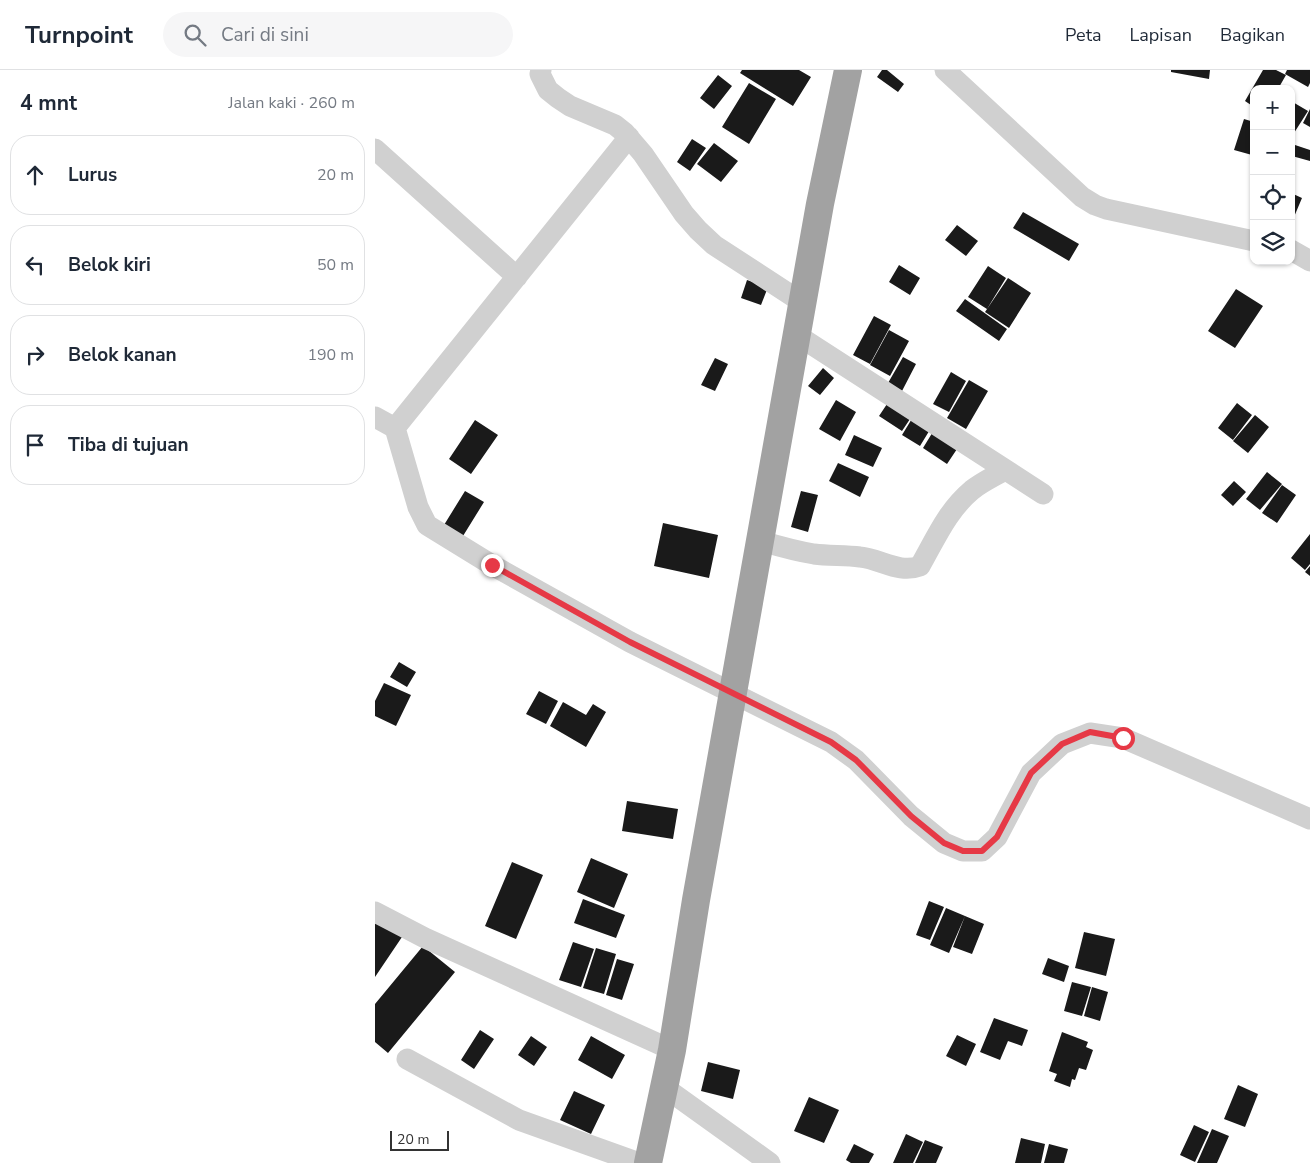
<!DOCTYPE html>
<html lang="id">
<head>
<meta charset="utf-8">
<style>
	body { margin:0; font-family:"Nunito Sans",sans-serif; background:#f6f6f7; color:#1f2937 }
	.controls { position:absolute; right:15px; top:15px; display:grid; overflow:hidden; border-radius:10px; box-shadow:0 1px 4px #0004 }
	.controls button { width:45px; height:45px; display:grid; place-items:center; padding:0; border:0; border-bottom:1px solid #e0e1e3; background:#fff; color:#1f2937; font:25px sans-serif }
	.scale { position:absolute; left:15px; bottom:12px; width:59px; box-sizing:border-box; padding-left:5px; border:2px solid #333; border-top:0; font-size:14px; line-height:18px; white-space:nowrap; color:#333; -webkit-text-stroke:4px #fff; paint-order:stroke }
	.stop { position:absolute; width:15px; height:15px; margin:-11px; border:4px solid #e63946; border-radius:50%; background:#fff }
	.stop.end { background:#e63946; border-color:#fff; box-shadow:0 1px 5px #0008 }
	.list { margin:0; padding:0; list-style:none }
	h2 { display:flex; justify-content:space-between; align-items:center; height:65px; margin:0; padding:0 20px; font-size:21px }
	h2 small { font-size:16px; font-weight:400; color:#747a83 }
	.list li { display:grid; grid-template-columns:32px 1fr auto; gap:15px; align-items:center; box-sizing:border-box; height:80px; margin:0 10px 10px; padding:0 10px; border:1px solid #e0e1e3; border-radius:20px }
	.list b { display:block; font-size:19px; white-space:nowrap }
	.list em { font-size:16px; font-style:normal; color:#747a83 }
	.icon { flex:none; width:28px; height:28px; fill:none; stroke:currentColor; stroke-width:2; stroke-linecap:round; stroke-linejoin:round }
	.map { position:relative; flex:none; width:935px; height:1093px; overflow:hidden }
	header { display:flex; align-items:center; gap:30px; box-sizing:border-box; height:70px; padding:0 25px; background:#fff; border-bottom:1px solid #e0e1e3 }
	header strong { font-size:24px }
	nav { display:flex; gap:28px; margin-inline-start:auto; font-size:18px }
	.search { width:350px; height:45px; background:#f6f6f7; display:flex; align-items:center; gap:12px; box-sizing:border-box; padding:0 18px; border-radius:28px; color:#747a83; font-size:19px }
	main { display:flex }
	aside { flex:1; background:#fff }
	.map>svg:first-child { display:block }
</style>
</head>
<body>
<header>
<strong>Turnpoint</strong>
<div class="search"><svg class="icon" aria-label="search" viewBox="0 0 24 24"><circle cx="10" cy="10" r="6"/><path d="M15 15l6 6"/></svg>Cari di sini</div>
<nav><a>Peta</a><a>Lapisan</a><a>Bagikan</a></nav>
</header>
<main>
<aside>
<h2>4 mnt<small>Jalan kaki · 260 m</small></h2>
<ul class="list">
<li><svg class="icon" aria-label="ahead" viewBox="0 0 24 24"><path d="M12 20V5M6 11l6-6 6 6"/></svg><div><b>Lurus</b></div><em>20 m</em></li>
<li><svg class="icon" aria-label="left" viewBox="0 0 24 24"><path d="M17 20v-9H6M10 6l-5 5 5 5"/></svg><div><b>Belok kiri</b></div><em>50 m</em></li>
<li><svg class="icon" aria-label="right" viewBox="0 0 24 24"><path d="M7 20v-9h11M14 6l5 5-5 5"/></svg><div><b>Belok kanan</b></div><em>190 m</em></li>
<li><svg class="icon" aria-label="arrive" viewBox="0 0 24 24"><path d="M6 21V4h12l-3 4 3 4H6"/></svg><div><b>Tiba di tujuan</b></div></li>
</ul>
</aside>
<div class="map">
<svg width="935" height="1093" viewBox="0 0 935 1093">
	<rect width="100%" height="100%" fill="#fff"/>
	<path fill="#1a1a1a" d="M367 0H424L436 7 418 36 365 3Z
		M507 0H512L529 14 523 22 502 7Z
		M796 0H835L834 9 796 2Z
		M888 0H901L911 5 903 19H879V37L870 31Z
		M912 0H935V13L933 17 910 4Z
		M343 5 357 16 339 39 325 28Z
		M374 13 401 29 374 74 347 57Z
		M916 31 933 41 919 63 916 61Z
		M935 39V57L928 53Z
		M869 49 879 52V80L877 85 859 80Z
		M317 69 331 78 315 101 302 92Z
		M339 73 363 91 346 112 322 94Z
		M920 75 935 80V91L917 86Z
		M916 123 927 128 916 154Z
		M648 142 704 174 694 191 638 158Z
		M582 155 603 171 591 186 570 170Z
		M524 195 545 208 535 225 514 212Z
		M613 196 631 208 612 239 593 227Z
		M633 208 656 223 634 258 610 242Z
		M372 210 393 217 386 235 366 228Z
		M861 219 888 236 860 278 833 261Z
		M590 229 632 259 624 271 581 241Z
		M499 246 516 255 495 294 478 285Z
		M514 260 534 271 515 306 495 295Z
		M528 287 541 294 527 321 513 313Z
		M340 288 353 294 340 321 326 315Z
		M448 298 459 308 445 325 433 316Z
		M576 302 591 311 574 342 558 334Z
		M594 310 613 321 591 359 572 348Z
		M461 330 481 342 465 371 444 359Z
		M514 331 537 346 527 361 504 346Z
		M862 333 877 345 858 370 843 358Z
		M880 345 894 357 873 383 858 371Z
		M538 347 556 358 545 376 527 365Z
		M100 350 123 365 96 404 74 389Z
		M559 360 584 376 572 394 548 378Z
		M479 365 507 378 498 397 470 385Z
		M463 393 494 407 485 427 454 411Z
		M892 402 907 414 885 440 871 429Z
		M859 411 871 422 858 436 846 425Z
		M907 415 921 425 902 453 887 443Z
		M90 421 109 432 88 466 69 455Z
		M426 421 443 425 433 462 416 457Z
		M288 453 343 465 334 508 279 496Z
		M935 464V494L930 500 916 488Z
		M935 496V506L930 502Z
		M24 592 41 602 32 617 15 607Z
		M9 613 36 625 21 656 0 646V631Z
		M164 621 183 631 171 654 151 644Z
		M188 632 211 645 218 634 231 642 211 677 175 656Z
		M252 731 303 739 298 769 247 761Z
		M216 788 253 804 239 838 202 822Z
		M137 792 168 805 141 869 110 856Z
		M208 829 250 845 241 868 199 853Z
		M554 831 569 837 555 870 541 865Z
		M571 838 590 846 574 883 555 875Z
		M590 846 609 854 597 884 578 877Z
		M2 851 27 867 0 907V854Z
		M709 862 740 869 731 906 700 898Z
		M198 872 219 879 206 917 184 910Z
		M48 876 80 902 13 983 0 972V934Z
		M221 878 241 884 229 924 208 918Z
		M673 888 694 896 689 912 667 904Z
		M242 889 259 894 247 930 231 925Z
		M697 912 716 917 707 946 689 941Z
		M717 917 733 922 725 951 709 946Z
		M619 948 653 960 647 976 633 971 625 990 605 982Z
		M105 960 119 969 99 999 86 990Z
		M687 962 713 972 711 977 718 980 711 1000 704 998 700 1010 697 1009 695 1017 679 1011 682 1004 674 1001Z
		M582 965 601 974 591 996 571 986Z
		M156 966 172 977 159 996 143 985Z
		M216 966 250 985 237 1009 203 990Z
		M333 992 365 1000 358 1029 326 1021Z
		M863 1015 883 1024 870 1057 849 1049Z
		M199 1021 230 1035 216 1064 185 1050Z
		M434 1027 464 1040 449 1073 419 1061Z
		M819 1055 834 1062 820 1092 805 1085Z
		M837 1059 854 1066 842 1093H822Z
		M531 1064 548 1072 538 1093H518Z
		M646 1068 670 1074 666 1093H640Z
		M550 1070 568 1077 561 1093H540Z
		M479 1074 499 1084 494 1093H476L471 1090Z
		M674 1074 693 1079 689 1093H669Z"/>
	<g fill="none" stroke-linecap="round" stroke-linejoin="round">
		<path stroke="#d0d0d0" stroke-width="21" d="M166 0 165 4 173 20 183 28 195 36 240 55 250 63 268 84 309 144 323 160 339 175 428 233
			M570 0 707 127 720 135 731 139 879 171
			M0 79 142 207
			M916 180 935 191
			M422 265 668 424
			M0 347 20 358 43 437 52 455 117 495 255 572 456 672 481 690 536 746 569 773 588 781H607L622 767 656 703 687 674 715 663 748 668 935 749
			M20 358 254 67
			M386 471C403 476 421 481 439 484 454 486 470 485 485 487 506 489 524 504 545 496 561 468 572 441 597 420 607 412 620 406 630 400
			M0 842 50 868 297 980
			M32 989 144 1050 264 1093
			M289 1017 395 1093"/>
		<path stroke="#a2a2a2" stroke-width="28" d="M273 1093 297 980 321 830 445 134 473 0"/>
	</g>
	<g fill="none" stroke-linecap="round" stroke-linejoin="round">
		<path stroke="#e63946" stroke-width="6" d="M117 495 255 572 456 672 481 690 536 746 569 773 588 781H607L622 767 656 703 687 674 715 662 748 668"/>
	</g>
</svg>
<div class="controls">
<button>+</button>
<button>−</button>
<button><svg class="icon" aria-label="locate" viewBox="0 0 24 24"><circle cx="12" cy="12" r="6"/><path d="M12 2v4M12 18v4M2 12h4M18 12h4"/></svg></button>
<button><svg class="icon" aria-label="layers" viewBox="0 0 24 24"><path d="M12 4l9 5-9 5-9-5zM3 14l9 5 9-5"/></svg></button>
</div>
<div class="scale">20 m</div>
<div class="stop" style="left:748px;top:668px"></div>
<div class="stop end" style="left:117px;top:495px"></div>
</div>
</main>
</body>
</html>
